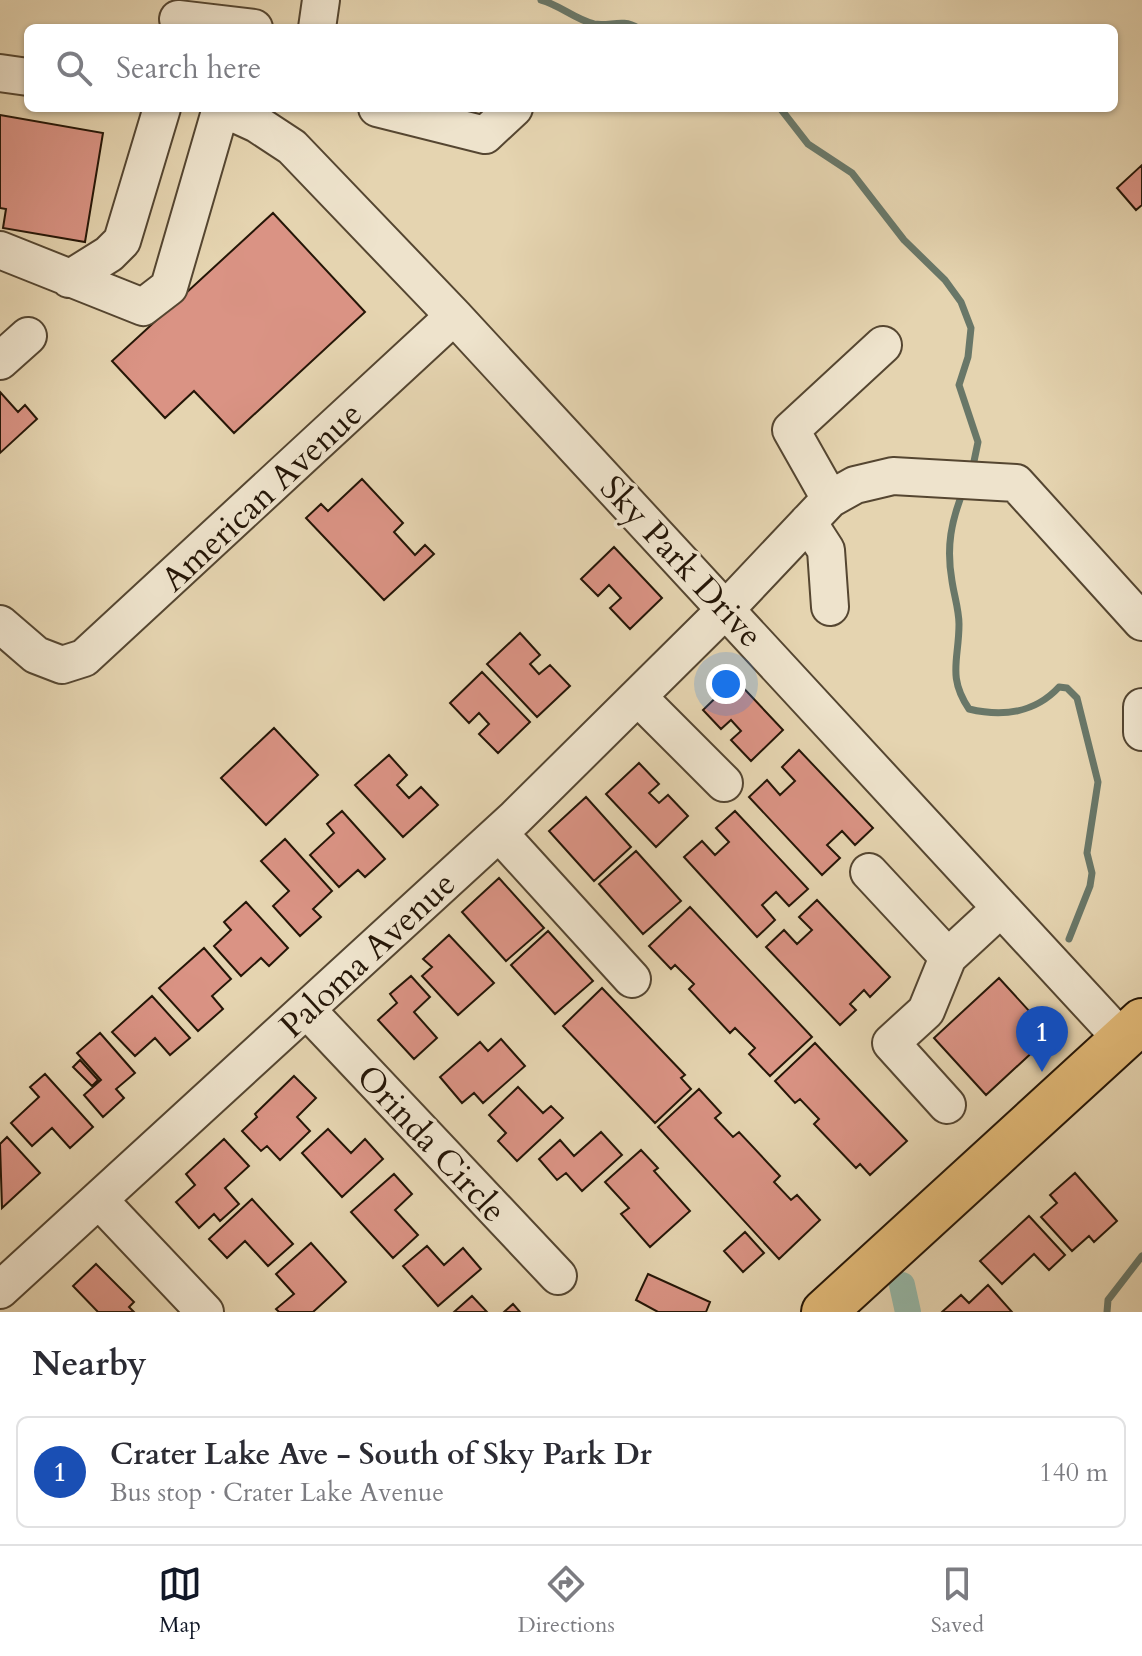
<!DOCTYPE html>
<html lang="en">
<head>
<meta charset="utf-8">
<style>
	body { margin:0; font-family:Cardo,serif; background:#f7f7f7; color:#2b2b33 }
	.you { position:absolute; left:726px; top:684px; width:28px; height:28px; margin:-20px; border:6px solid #fff; border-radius:50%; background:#1a73e8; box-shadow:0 0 0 12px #1a73e833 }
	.badge { display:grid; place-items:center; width:52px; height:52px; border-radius:50%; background:#111827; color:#fff; font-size:26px; font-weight:700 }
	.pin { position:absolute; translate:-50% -66px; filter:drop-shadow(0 2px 4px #0008) }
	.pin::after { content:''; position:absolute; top:42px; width:28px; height:24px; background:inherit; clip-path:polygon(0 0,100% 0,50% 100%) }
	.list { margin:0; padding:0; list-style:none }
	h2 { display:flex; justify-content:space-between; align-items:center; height:104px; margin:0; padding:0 32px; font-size:34px }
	h2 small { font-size:26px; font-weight:400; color:#7c7c81 }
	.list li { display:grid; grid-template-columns:52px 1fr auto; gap:24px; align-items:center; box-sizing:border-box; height:112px; margin:0 16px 16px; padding:0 16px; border:2px solid #e1e1e2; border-radius:12px }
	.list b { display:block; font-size:30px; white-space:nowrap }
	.list p { margin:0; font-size:26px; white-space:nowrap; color:#7c7c81 }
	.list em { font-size:26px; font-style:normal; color:#7c7c81 }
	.icon { flex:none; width:44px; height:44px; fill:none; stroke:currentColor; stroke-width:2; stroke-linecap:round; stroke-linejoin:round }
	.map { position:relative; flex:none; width:1142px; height:1312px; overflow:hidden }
	.search { position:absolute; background:#fff; box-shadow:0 2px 6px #0004; left:24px; right:24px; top:24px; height:88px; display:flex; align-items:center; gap:20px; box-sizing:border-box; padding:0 28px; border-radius:12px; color:#7c7c81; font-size:30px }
	.sheet { height:232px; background:#fff }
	nav { display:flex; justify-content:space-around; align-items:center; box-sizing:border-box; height:112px; border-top:2px solid #e1e1e2; background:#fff; font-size:22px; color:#7c7c81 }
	nav a { display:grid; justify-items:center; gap:4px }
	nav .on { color:#111827 }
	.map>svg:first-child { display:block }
</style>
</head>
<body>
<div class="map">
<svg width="1142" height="1312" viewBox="0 0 1142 1312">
	<rect width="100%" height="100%" fill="#e5d4b0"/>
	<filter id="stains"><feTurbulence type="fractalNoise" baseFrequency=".0025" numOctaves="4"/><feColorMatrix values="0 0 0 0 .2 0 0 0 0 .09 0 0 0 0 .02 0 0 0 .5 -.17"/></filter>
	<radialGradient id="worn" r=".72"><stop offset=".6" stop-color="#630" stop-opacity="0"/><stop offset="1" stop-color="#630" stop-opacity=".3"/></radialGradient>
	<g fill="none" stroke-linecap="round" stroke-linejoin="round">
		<path stroke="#697768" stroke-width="7" d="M541 0C560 5 574 19 594 24 610 27 622 18 638 28
			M780 108 808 144 852 173 904 240 945 280 961 302 971 328 968 357 959 385 978 442 972 471
			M964 489C951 521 946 547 952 581 954 595 959 610 959 624 959 660 947 676 969 709 1002 717 1035 713 1059 687L1067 688 1077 698 1098 782 1087 853 1092 873 1090 886 1069 939
			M1107 1312 1108 1300 1142 1256"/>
		<path stroke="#96b8a8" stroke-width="26" d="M902 1285 908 1312"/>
	</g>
	<path fill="#da9384" stroke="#251607" stroke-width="2" d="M0 115 103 133 85 242 3 228 6 209 0 208Z
		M1142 165V205L1136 210 1117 188Z
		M273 213 365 312 234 433 194 391 165 418 112 361Z
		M0 392 18 412 25 405 37 419 0 453Z
		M362 479 403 523 394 532 415 555 425 545 434 554 384 600 306 518 321 504 328 511Z
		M614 547 662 598 630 629 610 608 621 598 609 585 598 596 581 579Z
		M520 633 540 655 530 664 539 674 550 665 570 686 537 717 487 664Z
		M482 672 530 722 498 753 479 734 489 724 479 713 469 723 450 703Z
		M735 679 783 730 751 761 731 740 741 731 731 720 721 729 703 710Z
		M274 728 318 775 266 825 221 778Z
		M799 750 873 828 855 845 842 831 827 845 840 858 822 875 749 797 767 780 780 795 795 781 782 767Z
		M389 755 407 775 397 785 409 798 421 787 438 805 403 837 355 785Z
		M639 763 659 784 649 793 659 803 668 795 688 816 656 847 606 794Z
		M586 797 631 847 594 881 549 831Z
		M342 811 385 859 365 877 358 870 339 887 310 855 334 833 327 824Z
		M735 811 808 889 789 906 776 892 762 905 775 920 757 937 684 857 702 841 715 855 729 842 716 828Z
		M285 839 332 891 313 909 321 917 300 936 273 906 289 891 261 861Z
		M636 851 681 901 643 934 599 884Z
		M499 878 544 928 506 961 462 912Z
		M817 900 890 977 870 997 864 990 850 1004 856 1010 840 1025 766 947 784 930 797 944 812 930 799 917Z
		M246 902 288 948 269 966 261 958 241 976 214 946 231 930 224 922Z
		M690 907 812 1037 770 1076 749 1054 755 1048 735 1028 730 1033 689 989 694 984 675 965 671 969 649 946Z
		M548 931 593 981 555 1014 511 965Z
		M449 935 494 983 458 1015 422 976 432 967 423 959Z
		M204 948 231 979 212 996 223 1009 198 1031 159 988Z
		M411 976 430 997 414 1012 437 1038 414 1059 378 1020 397 1003 390 994Z
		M999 978 1051 1035 986 1095 934 1038Z
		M602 988 685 1075 681 1078 691 1089 655 1123 563 1026Z
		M152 996 190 1038 170 1055 155 1038 135 1056 112 1032Z
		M100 1033 135 1073 116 1089 124 1098 103 1117 84 1095 101 1080 77 1053Z
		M501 1039 525 1066 483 1103 474 1093 462 1103 440 1077 480 1042 488 1051Z
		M815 1043 907 1141 870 1175 860 1164 856 1168 814 1124 819 1119 800 1099 795 1103 775 1081Z
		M80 1060 98 1080 92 1086 73 1067Z
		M45 1074 93 1127 70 1148 52 1128 32 1146 11 1123 39 1097 30 1087Z
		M294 1076 316 1098 297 1117 310 1131 280 1160 267 1146 261 1151 242 1131 257 1117 255 1114Z
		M518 1087 543 1113 551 1106 563 1118 517 1161 498 1141 506 1133 489 1115Z
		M699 1089 721 1113 715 1118 733 1137 739 1132 780 1176 774 1182 791 1200 797 1195 820 1220 779 1259 658 1127Z
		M328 1129 351 1153 365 1139 383 1159 342 1197 302 1153Z
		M601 1132 622 1155 582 1191 566 1173 557 1180 539 1159 560 1140 574 1156Z
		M7 1137 40 1173 2 1208 0 1144Z
		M224 1139 249 1166 225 1188 239 1204 220 1221 214 1214 199 1228 176 1202 195 1185 186 1174Z
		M641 1150 658 1168 654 1171 690 1211 650 1247 621 1214 629 1208 605 1182Z
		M1075 1173 1117 1221 1094 1242 1089 1236 1072 1251 1041 1217 1057 1203 1050 1195Z
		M394 1174 412 1194 395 1210 418 1235 393 1258 351 1212Z
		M252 1199 293 1244 268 1266 245 1241 227 1258 209 1239Z
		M1029 1216 1065 1255 1049 1270 1034 1254 1002 1284 980 1261Z
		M745 1232 764 1253 743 1272 724 1251Z
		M311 1243 346 1282 313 1312H279L276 1309 294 1294 276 1274Z
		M427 1246 444 1265 463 1248 481 1269 438 1306 403 1266Z
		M96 1264 134 1302 129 1307 134 1312H98L73 1286Z
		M648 1274 710 1302 706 1312H658L636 1300Z
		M988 1285 1012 1312H942L961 1295 969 1303Z
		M472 1296 487 1312H454Z
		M513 1304 520 1312H504Z"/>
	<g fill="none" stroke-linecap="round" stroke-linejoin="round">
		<g stroke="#554631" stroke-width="40">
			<path id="minor" d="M178 19 254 28
				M317 28 321 0
				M0 73 28 77
				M222 108 257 124 292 147 454 316 1122 1039
				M377 108 485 135 514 108
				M0 250 143 307 169 287 221 108
				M69 279 109 254 122 241 162 108
				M0 361 28 336
				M830 499 791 430 883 345
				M808 522 826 550 830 607
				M0 624 36 655 62 665 84 658 454 316
				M638 697 724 783
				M1142 707V732
				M499 833 632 979
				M869 872 948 957 1001 908
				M307 1010 558 1276
				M947 1105 891 1043 926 1011 948 957
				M99 1200 205 1312
				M0 1290 515 818 726 609 830 499 855 485 893 476 1016 483 1142 622"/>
		</g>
		<g stroke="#251607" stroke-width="48">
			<path id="major" d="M824 1312 1142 1021"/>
		</g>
		<use href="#minor" stroke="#eee3cc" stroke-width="36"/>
		<use href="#major" stroke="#e2ba78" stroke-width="44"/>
	</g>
	<g text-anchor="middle" stroke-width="7" stroke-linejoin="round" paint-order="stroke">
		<g font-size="34" fill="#251607" stroke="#eee3cc">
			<text transform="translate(261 496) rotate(-43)" y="12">American Avenue</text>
			<text transform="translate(682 561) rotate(47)" y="12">Sky Park Drive</text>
			<text transform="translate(367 954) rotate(-43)" y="12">Paloma Avenue</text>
			<text transform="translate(432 1143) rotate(47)" y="12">Orinda Circle</text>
		</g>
	</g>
	<rect width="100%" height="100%" filter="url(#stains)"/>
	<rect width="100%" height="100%" fill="url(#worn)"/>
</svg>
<div class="you"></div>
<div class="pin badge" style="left:1042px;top:1072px;background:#1a4fb4">1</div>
<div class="search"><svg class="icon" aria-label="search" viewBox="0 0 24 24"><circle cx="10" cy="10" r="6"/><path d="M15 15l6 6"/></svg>Search here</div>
</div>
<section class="sheet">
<h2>Nearby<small></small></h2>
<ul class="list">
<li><span class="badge" style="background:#1a4fb4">1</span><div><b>Crater Lake Ave - South of Sky Park Dr</b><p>Bus stop · Crater Lake Avenue</p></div><em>140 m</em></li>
</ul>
</section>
<nav>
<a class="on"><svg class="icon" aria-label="map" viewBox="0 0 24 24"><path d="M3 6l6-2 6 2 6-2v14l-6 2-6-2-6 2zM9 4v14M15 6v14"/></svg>Map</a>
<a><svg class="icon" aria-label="directions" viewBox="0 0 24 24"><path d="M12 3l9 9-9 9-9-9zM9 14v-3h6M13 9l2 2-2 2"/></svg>Directions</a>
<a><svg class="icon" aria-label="saved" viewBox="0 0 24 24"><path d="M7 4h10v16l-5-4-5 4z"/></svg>Saved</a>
</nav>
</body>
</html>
